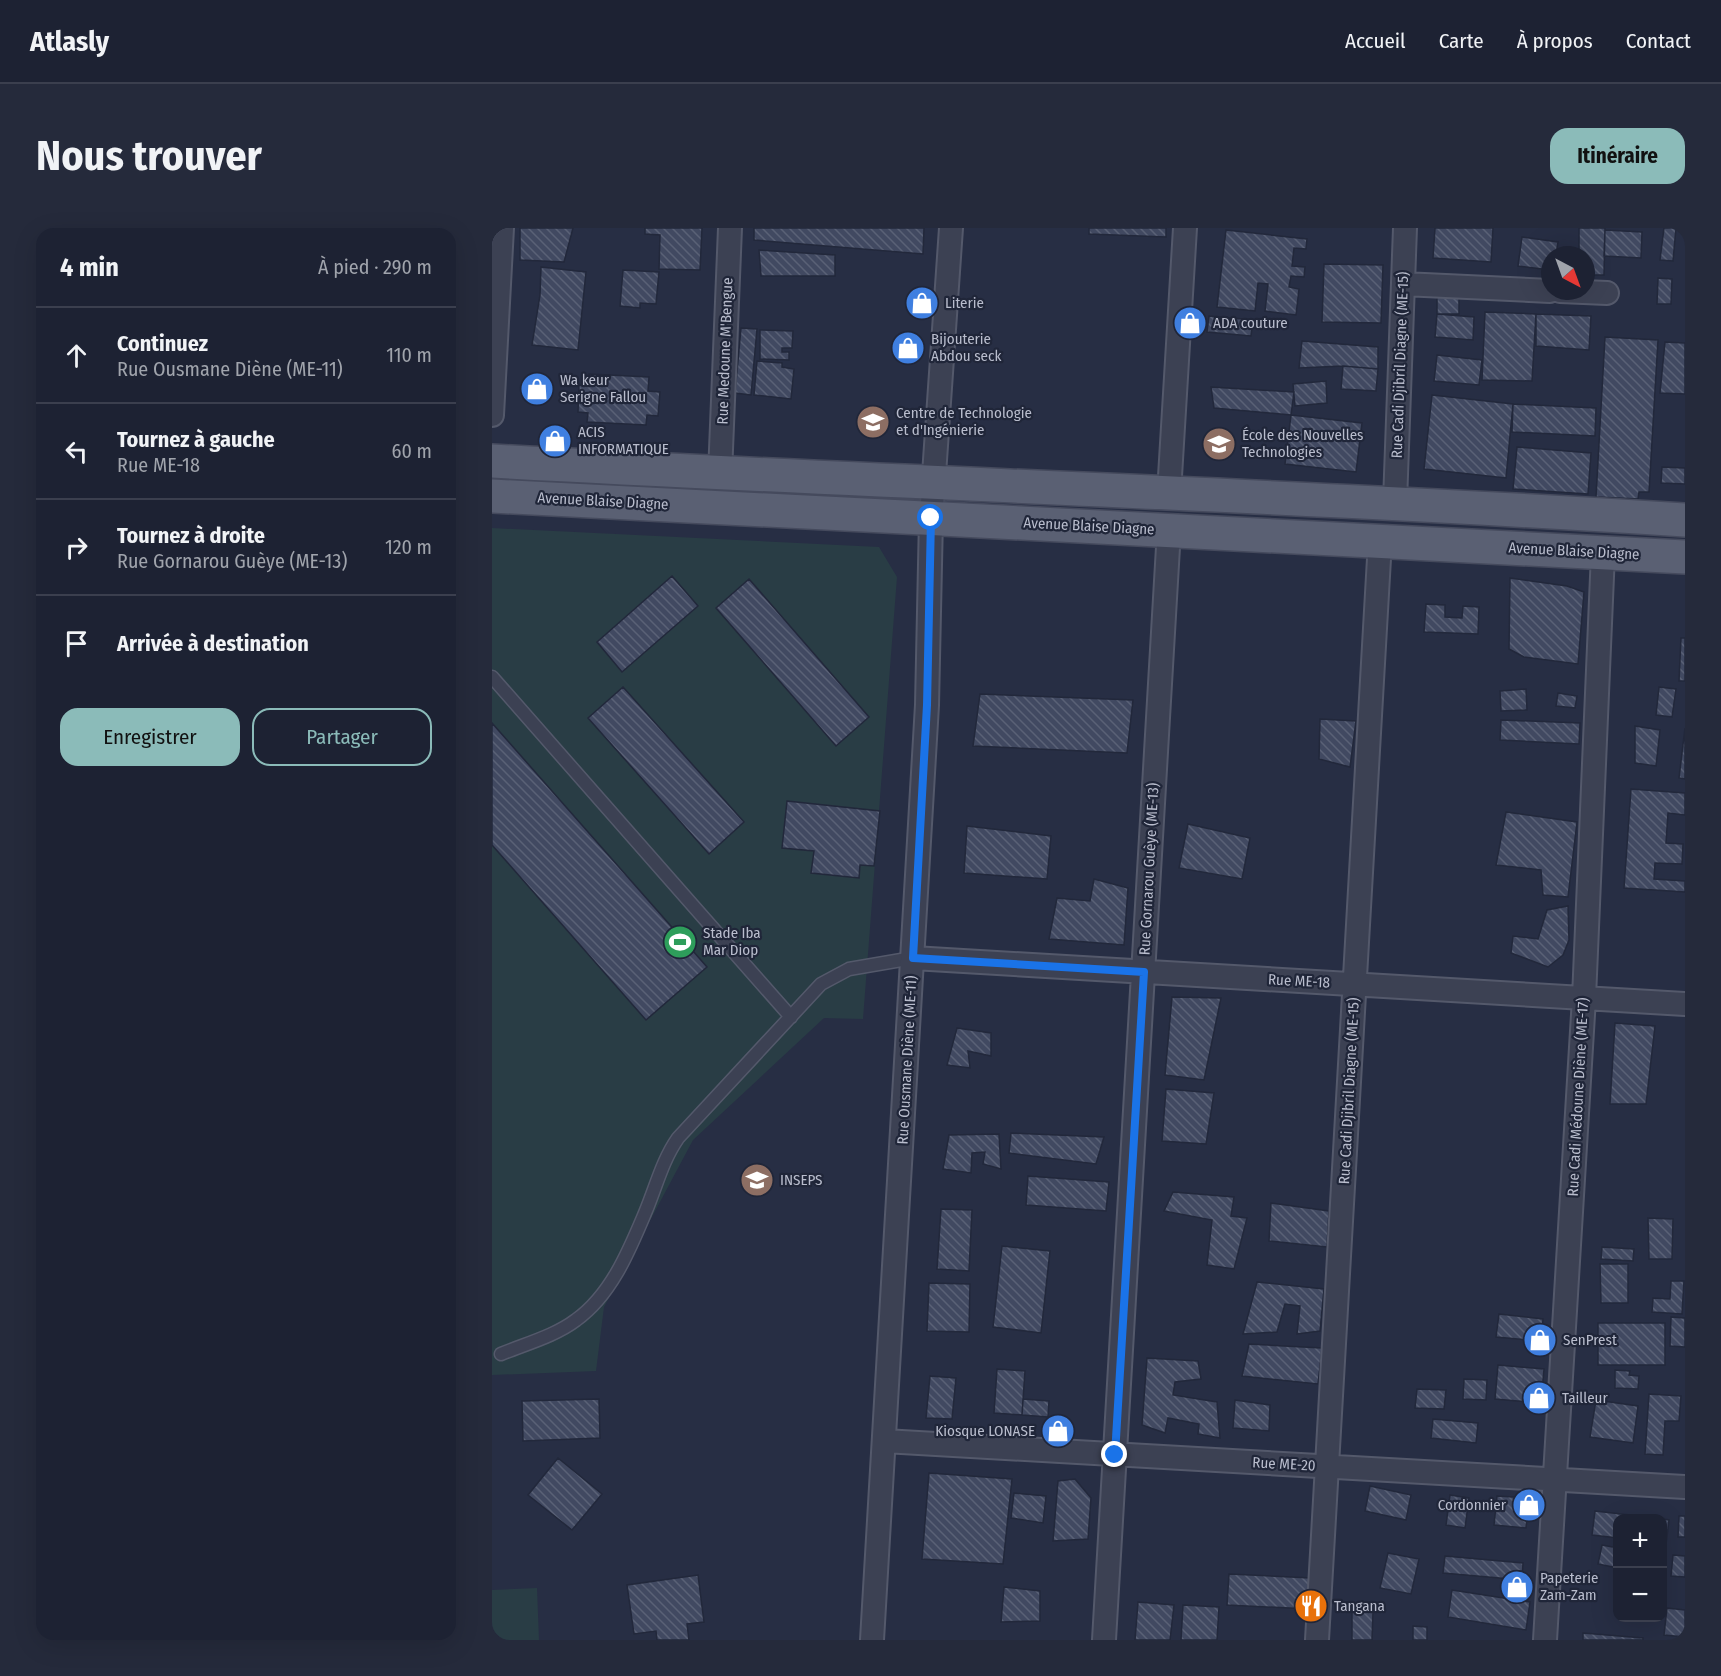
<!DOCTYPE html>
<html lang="fr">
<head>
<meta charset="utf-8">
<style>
	body { margin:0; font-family:"Fira Sans Condensed",sans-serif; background:#252a3b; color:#f1f3f6 }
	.controls { position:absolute; right:18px; bottom:18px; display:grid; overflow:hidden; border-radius:12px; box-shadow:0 6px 24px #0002 }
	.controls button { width:54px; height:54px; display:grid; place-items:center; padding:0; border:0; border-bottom:2px solid #3b3f4e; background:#1d2233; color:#f1f3f6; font:30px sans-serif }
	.compass { position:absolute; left:1049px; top:18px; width:54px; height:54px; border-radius:50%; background:#1d2233; box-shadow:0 6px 24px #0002; rotate:139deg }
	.stop { position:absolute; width:18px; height:18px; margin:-14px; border:4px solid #1a73e8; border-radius:50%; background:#fff }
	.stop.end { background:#1a73e8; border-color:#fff; box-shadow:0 2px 6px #0008 }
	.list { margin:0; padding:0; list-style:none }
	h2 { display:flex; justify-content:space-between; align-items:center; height:78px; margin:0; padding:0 24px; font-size:26px }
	h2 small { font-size:20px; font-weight:400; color:#a0a4ac }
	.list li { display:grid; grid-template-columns:39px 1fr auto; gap:18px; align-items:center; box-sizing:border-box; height:96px; padding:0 24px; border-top:2px solid #3b3f4e }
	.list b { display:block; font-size:22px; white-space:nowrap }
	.list p { margin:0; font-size:20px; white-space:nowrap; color:#a0a4ac }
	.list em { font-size:20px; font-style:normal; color:#a0a4ac }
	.actions { display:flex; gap:12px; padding:18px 24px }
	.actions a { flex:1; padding:14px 0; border:2px solid #8bbbb9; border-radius:18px; text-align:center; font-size:21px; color:#8bbbb9 }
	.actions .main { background:#8bbbb9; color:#111 }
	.icon { flex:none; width:33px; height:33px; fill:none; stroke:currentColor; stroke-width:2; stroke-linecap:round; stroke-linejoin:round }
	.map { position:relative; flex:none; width:1193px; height:1412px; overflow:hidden; border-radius:18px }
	header { display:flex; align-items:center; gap:36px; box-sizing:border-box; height:84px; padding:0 30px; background:#1d2233; border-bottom:2px solid #3b3f4e }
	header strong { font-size:28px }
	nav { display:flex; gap:33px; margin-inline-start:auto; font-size:21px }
	.intro { display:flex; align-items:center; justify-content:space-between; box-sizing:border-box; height:144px; padding:0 36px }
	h1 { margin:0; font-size:42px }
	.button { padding:15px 27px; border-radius:18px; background:#8bbbb9; color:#111; font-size:21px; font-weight:700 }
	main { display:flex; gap:36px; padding:0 36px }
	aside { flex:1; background:#1d2233; border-radius:18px; box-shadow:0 6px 24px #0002 }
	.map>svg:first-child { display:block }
</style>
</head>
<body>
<header>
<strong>Atlasly</strong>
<nav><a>Accueil</a><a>Carte</a><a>À propos</a><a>Contact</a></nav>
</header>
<div class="intro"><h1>Nous trouver</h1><a class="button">Itinéraire</a></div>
<main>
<aside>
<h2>4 min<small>À pied · 290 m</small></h2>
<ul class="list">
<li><svg class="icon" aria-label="ahead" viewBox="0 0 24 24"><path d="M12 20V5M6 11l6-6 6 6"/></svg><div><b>Continuez</b><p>Rue Ousmane Diène (ME-11)</p></div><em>110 m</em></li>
<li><svg class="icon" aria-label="left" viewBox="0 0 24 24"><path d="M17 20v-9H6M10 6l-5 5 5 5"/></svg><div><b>Tournez à gauche</b><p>Rue ME-18</p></div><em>60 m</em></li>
<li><svg class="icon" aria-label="right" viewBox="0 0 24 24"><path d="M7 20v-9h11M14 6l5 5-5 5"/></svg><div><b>Tournez à droite</b><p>Rue Gornarou Guèye (ME-13)</p></div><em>120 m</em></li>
<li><svg class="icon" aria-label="arrive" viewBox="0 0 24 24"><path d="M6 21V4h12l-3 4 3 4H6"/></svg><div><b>Arrivée à destination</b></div></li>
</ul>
<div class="actions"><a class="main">Enregistrer</a><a>Partager</a></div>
</aside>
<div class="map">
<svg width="1193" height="1412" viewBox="0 0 1193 1412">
	<defs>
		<pattern id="building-back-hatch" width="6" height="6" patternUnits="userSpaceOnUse" patternTransform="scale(1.5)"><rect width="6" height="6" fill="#414961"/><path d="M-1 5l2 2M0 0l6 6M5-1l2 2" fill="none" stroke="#5a6176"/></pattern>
	</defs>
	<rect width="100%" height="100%" fill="#272e44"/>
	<path fill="#293d45" d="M0 300 387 319 405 349 371 791 332 790 201 912 112 1079 104 1143 0 1147Z
		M45 1360 47 1412H0V1362Z"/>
	<path fill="url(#building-back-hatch)" stroke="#22283b" stroke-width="1.5" d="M28 0H81L72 34 28 32Z
		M153 0H210L208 42 167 41 168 7 153 6Z
		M262 0H432L431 26 262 12Z
		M597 0H674V9L597 6Z
		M943 0H1001L999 34 941 30Z
		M1087 0H1113L1112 47H1094V27H1087Z
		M1172 0H1184L1181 33 1168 32Z
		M734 2 815 11 814 21 802 20 800 38 813 39 812 49 799 48 797 59 807 61 804 87 773 83 776 56 766 55 763 83 725 79Z
		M1113 2 1150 4 1149 30 1112 28Z
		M1030 9 1066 14 1064 27H1058V42L1026 38Z
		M267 22 343 27V48H269Z
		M832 36 891 37 889 95 830 94Z
		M49 39 94 44 86 122 40 117 48 67Z
		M131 42 167 44 164 76 148 75V80L128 78Z
		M1166 50 1180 51 1179 76H1165Z
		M945 67 967 68V86H945Z
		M993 84 1044 86 1040 153 990 152Z
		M945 86 982 89 981 112 943 109Z
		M1044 86 1099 88 1097 122 1044 118Z
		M717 88 761 92 759 108 715 104Z
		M249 100 265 101 259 167 243 165Z
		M268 102 301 103 300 120H290V124H297V132L268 131Z
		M1113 109 1166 112 1157 264H1147L1146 271 1104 269Z
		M810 113 886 119V141L851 138 807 140Z
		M1173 114 1193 115V166L1168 165Z
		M945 127 990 132 987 157 942 153Z
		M265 133 290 135V139L302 141 299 171 262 167Z
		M851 138 886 141 884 163 849 161Z
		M97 146 157 149 156 163 168 164 166 188 155 187 154 197 95 194 96 185 86 184 87 157 96 158Z
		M834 153 835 175 803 178 801 156Z
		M719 159 802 164 799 187 722 180Z
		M940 167 1021 176 1014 250 932 241Z
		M1021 176 1104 180 1103 208 1020 204Z
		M799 187 870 195 864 244 793 236Z
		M1025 219 1099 225 1096 266 1021 261Z
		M1170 239 1193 240V256L1169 255Z
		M180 348 206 378 130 444 105 414Z
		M1018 350 1075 358 1092 364 1086 436 1032 429 1017 421Z
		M257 351 377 489 344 518 224 380Z
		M934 376 953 377V389L970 390 971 378 987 379 986 406 932 404Z
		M1189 410H1193V453H1187Z
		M131 459 252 594 217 626 96 490Z
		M1167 459 1184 461 1180 489 1164 487Z
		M1034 461 1035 482 1009 483 1008 463Z
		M1066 465 1085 468 1083 480 1064 478Z
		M488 466 641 472 635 525 481 518Z
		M828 491 864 493 858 539 827 531Z
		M1009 492 1088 495 1087 516 1008 512Z
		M0 495 215 739 154 792 0 617Z
		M1143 498 1168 502 1164 538 1143 535Z
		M1193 500V551L1187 550Z
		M1139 561 1193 565V587L1176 585 1174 615 1191 616 1190 636 1163 635 1162 651 1193 653V664L1132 660Z
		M295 573 388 583 382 638 368 637 367 650 319 645 322 623 290 620Z
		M1014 584 1085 594 1076 669 1051 667 1049 642 1004 637Z
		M696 596 758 610 750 651 687 640Z
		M475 598 559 608 555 651 472 645Z
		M602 651 636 660 632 717 557 711 565 670 598 673Z
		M1076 678 1077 712 1071 727 1056 739 1019 725 1021 708 1046 711 1055 682Z
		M680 769 729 770 712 852 673 847Z
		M1123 795 1163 798 1154 876H1118Z
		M465 800 499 805V828L476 823 478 840 455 837Z
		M674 861 722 865 714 916 670 913Z
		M519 905 612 909 604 936 517 925Z
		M507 906 509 941 491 936 493 924 480 925 479 945 451 941 457 907Z
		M536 948 617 954 614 983 534 977Z
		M681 964 742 969 739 988 755 990 742 1041 715 1037 720 992 672 983Z
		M779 975 837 983 835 1019 777 1013Z
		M449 981 480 982 477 1043 445 1041Z
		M1156 990 1181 991 1180 1031H1157Z
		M510 1018 558 1023 549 1105 501 1099Z
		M1110 1019 1142 1021 1141 1033 1109 1031Z
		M1108 1036H1136V1075H1109Z
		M1179 1053H1192L1190 1086 1160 1084 1161 1070 1178 1071Z
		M765 1054 832 1061 828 1103 805 1106 808 1078 793 1076 785 1104 751 1106Z
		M437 1055 478 1056 477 1104 435 1103Z
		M1007 1086 1051 1091 1049 1113 1004 1109Z
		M1179 1089 1193 1090V1119L1178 1118Z
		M1106 1095H1173V1137H1106Z
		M757 1116 830 1120 826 1156 750 1148Z
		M655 1130 706 1133 709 1151 683 1154 681 1167 725 1174 728 1210 706 1206 707 1196 676 1190 673 1205 650 1197Z
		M1006 1137 1052 1141 1049 1175 1003 1171Z
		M505 1141 533 1143 530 1187 502 1185Z
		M1123 1142 1138 1143 1137 1147 1147 1148 1146 1161 1123 1160Z
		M438 1148 464 1150 460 1191 434 1190Z
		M972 1151 995 1152 994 1172 971 1171Z
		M925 1161 954 1162 952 1181 923 1180Z
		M1157 1166 1189 1168 1187 1193H1173L1171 1227 1153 1226Z
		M107 1171 108 1210 31 1213 30 1173Z
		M531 1171 557 1173 556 1189 530 1187Z
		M743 1172 778 1177 777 1203 741 1200Z
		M1104 1172 1146 1178 1141 1215 1098 1209Z
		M941 1191 986 1195 984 1215 939 1210Z
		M66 1230 110 1266 80 1302 36 1267Z
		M437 1245 520 1251 511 1336 430 1331Z
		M583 1251 599 1270 596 1311 561 1313 566 1253Z
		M878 1258 919 1267 914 1292 873 1283Z
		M522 1265 554 1268 551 1295 519 1290Z
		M958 1267 977 1270 973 1300 954 1297Z
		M1005 1268 1037 1270 1034 1300 1002 1297Z
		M1103 1283 1164 1290H1126V1310L1100 1307Z
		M1187 1288H1193V1309H1186Z
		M1170 1291 1177 1292 1174 1316 1170 1315Z
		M1110 1317 1126 1320V1340L1106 1336Z
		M896 1325 927 1331 919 1366 888 1360Z
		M1181 1327 1193 1328V1349L1179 1348Z
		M953 1328 1031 1335 1030 1352 951 1345Z
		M737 1346 819 1350 817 1381 735 1377Z
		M206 1347 212 1394 195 1396 197 1412H165L164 1403 142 1406 135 1357Z
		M512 1359 548 1363V1393L509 1394Z
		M960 1362 1038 1374 1034 1402 956 1389Z
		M646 1374 682 1377 678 1412H643Z
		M691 1377 727 1379 725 1412H689Z
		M1175 1380 1193 1382V1409L1172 1407Z
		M860 1384H881L880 1412H860Z
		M921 1398 935 1399V1412H921Z
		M1091 1405 1151 1410V1412H1091Z"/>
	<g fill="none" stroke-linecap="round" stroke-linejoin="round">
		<g stroke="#54596b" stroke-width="15">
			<path id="service" d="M0 449 299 789
				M9 1126C33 1116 63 1108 84 1092 119 1067 137 1023 153 985 164 959 170 933 186 910L329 756 357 741 421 730"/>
		</g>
		<g stroke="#54596b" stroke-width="26">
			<path id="minor" d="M911 56 1058 63
				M1068 63 1115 65
				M0 187 10 0
				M228 246 238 0
				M677 265 693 0
				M903 274 913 0
				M421 730 1193 776
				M392 1213 1193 1259
				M380 1412 435 477 439 290 459 0
				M612 1412 677 302
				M825 1412 888 313
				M1053 1412 1092 770 1111 325"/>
		</g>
		<g stroke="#454a5d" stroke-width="36">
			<path id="primary" d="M0 233C398 255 796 267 1193 292
				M0 268 1193 329"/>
		</g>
		<use href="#service" stroke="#3c4153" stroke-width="12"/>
		<use href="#minor" stroke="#3c4153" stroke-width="22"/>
		<use href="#primary" stroke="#5a6073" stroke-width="33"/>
	</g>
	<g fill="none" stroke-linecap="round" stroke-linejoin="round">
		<path stroke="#1a73e8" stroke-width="8" d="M439 290 435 477 421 730 652 744 623 1227"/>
	</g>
	<defs>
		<g id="shop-disc" transform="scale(1.725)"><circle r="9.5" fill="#3f7fe0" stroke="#202639"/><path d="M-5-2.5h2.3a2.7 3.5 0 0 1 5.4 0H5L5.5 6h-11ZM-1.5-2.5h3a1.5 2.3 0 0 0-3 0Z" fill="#fff"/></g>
		<g id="university-disc" transform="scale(1.725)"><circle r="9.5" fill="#8d6e63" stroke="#202639"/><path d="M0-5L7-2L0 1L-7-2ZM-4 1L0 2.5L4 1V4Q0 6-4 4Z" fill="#fff"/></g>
		<g id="stadium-disc" transform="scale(1.725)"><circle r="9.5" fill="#2e9e5b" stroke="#202639"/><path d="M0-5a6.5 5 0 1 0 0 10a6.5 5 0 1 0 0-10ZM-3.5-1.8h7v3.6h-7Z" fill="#fff"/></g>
		<g id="restaurant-disc" transform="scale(1.725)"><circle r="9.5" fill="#e8710a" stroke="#202639"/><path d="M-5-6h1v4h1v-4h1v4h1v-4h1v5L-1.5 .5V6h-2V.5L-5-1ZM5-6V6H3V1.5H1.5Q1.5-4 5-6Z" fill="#fff"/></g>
	</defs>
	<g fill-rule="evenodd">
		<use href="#shop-disc" x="430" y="75"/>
		<use href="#shop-disc" x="698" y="95"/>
		<use href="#shop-disc" x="416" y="120"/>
		<use href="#shop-disc" x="45" y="161"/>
		<use href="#university-disc" x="381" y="194"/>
		<use href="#shop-disc" x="63" y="213"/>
		<use href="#university-disc" x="727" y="216"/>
		<use href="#stadium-disc" x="188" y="714"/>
		<use href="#university-disc" x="265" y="952"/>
		<use href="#shop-disc" x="1048" y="1112"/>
		<use href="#shop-disc" x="1047" y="1170"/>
		<use href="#shop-disc" x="566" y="1203"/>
		<use href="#shop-disc" x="1037" y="1277"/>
		<use href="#shop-disc" x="1025" y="1359"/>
		<use href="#restaurant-disc" x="819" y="1378"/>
	</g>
	<g text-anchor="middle" stroke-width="4.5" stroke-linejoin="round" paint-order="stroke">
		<g font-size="15" fill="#b9bdcd" stroke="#202639" text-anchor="start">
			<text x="453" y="80">Literie</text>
			<text x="721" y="100">ADA couture</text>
			<text x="439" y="116">Bijouterie<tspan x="439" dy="17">Abdou seck</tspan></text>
			<text x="68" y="157">Wa keur<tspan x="68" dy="17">Serigne Fallou</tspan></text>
			<text x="404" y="190">Centre de Technologie<tspan x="404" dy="17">et d'Ingénierie</tspan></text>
			<text x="86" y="209">ACIS<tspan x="86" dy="17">INFORMATIQUE</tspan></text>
			<text x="750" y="212">École des Nouvelles<tspan x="750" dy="17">Technologies</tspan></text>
			<text x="211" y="710">Stade Iba<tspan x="211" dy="17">Mar Diop</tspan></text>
			<text x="288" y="957">INSEPS</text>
			<text x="1071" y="1117">SenPrest</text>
			<text x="1070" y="1175">Tailleur</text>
			<text x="543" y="1208" text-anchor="end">Kiosque LONASE</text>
			<text x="1014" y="1282" text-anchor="end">Cordonnier</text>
			<text x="1048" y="1355">Papeterie<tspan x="1048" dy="17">Zam-Zam</tspan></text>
			<text x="842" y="1383">Tangana</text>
		</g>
		<g font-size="15" fill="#b9bdcd" stroke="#202639">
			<text transform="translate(233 123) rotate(-88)" y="5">Rue Medoune M'Bengue</text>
			<text transform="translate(908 137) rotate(-88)" y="5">Rue Cadi Djibril Diagne (ME-15)</text>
			<text transform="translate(111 273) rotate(3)" y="5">Avenue Blaise Diagne</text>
			<text transform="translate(597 298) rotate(3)" y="5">Avenue Blaise Diagne</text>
			<text transform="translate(1082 323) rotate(3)" y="5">Avenue Blaise Diagne</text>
			<text transform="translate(657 641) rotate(-87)" y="5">Rue Gornarou Guèye (ME-13)</text>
			<text transform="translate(807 753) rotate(3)" y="5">Rue ME-18</text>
			<text transform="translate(415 832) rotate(-87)" y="5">Rue Ousmane Diène (ME-11)</text>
			<text transform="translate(857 863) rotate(-87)" y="5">Rue Cadi Djibril Diagne (ME-15)</text>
			<text transform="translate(1086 869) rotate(-87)" y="5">Rue Cadi Médoune Diène (ME-17)</text>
			<text transform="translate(792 1236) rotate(3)" y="5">Rue ME-20</text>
		</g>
	</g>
</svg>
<div class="controls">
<button>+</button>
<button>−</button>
</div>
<svg class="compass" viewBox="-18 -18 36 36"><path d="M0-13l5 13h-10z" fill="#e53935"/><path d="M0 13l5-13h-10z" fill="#a0a4ac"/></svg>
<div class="stop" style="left:439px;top:290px"></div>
<div class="stop end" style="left:623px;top:1227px"></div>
</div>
</main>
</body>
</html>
